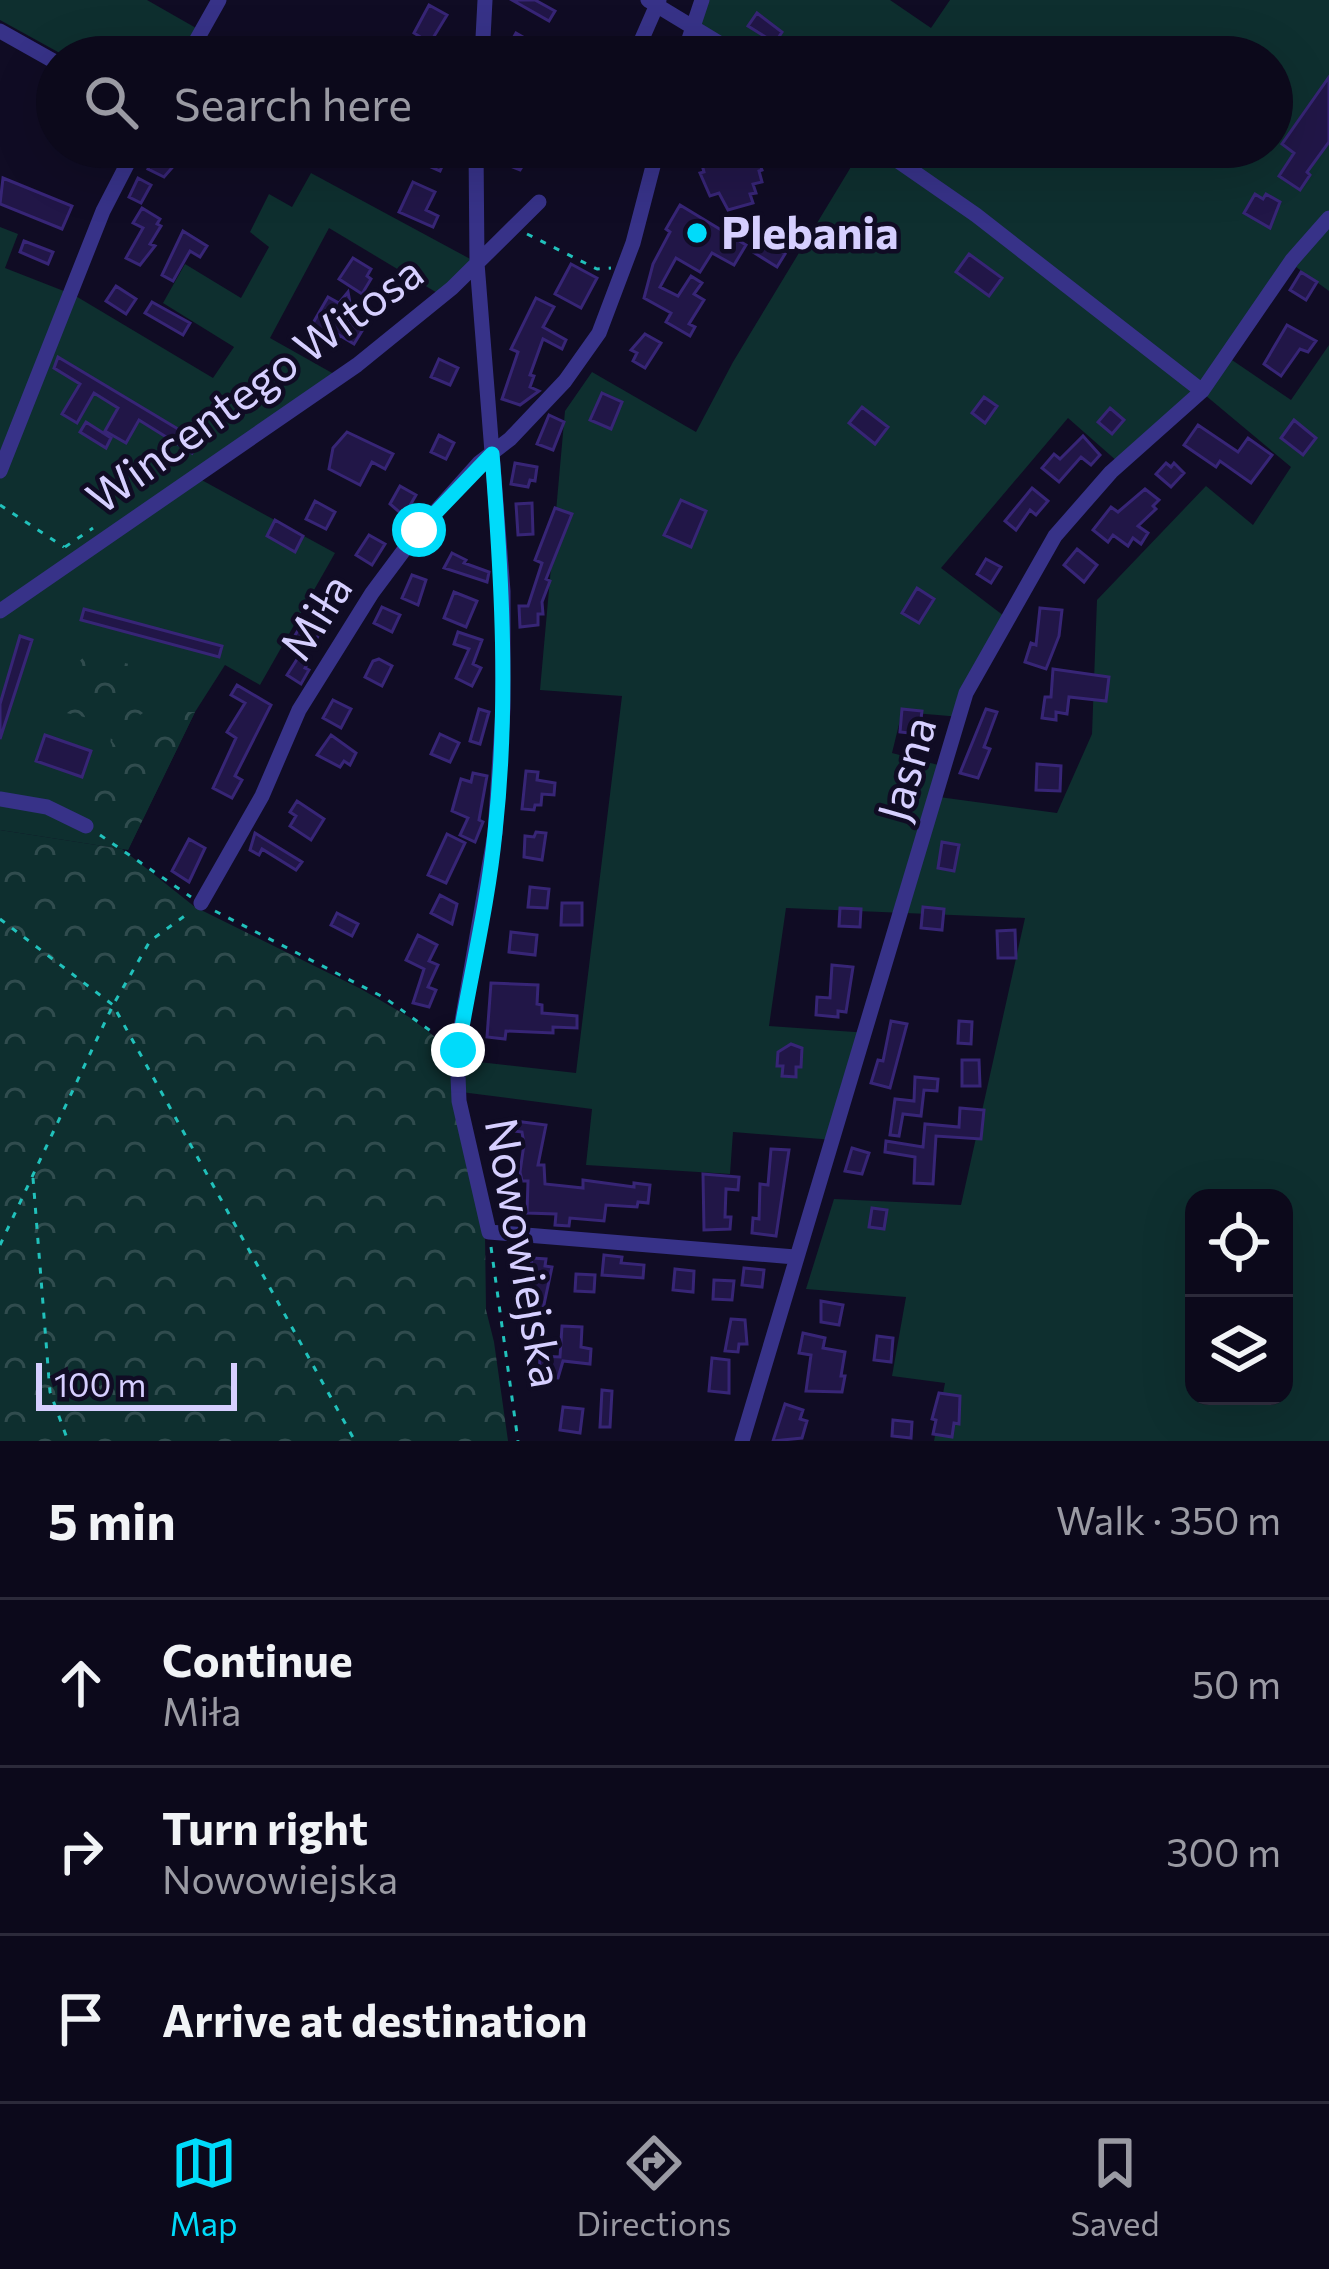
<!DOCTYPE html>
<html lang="en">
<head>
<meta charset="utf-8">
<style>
	body { margin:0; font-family:Commissioner,sans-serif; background:#151224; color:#f1f3f6 }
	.controls { position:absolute; right:36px; bottom:36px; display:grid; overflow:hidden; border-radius:24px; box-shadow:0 12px 48px #0002 }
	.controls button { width:108px; height:108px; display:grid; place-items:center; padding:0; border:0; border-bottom:3px solid #2c2a3a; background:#0c091b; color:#f1f3f6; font:60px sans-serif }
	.scale { position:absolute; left:36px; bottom:30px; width:201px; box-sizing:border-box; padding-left:12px; border:6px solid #d6cfff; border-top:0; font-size:33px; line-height:42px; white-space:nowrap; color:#d6cfff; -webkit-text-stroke:9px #100c24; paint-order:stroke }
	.stop { position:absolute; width:36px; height:36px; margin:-27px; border:9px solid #00dbfa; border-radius:50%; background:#fff }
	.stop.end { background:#00dbfa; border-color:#fff; box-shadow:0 3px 12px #0008 }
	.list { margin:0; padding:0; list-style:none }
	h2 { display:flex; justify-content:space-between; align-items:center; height:156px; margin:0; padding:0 48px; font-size:51px }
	h2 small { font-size:39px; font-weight:400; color:#9a9aa3 }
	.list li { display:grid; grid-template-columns:78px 1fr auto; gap:36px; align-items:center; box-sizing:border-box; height:168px; padding:0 48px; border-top:3px solid #2c2a3a }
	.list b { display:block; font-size:45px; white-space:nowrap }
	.list p { margin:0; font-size:39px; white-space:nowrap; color:#9a9aa3 }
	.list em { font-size:39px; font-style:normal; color:#9a9aa3 }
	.icon { flex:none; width:66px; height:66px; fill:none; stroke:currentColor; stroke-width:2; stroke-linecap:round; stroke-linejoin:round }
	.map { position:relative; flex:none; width:1329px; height:1441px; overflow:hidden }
	.search { position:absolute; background:#0c091b; box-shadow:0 12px 48px #0002; left:36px; right:36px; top:36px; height:132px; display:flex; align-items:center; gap:30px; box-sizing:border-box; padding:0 42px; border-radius:66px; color:#9a9aa3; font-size:45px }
	.sheet { height:660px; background:#0c091b }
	nav { display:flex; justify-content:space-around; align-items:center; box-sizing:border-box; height:168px; border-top:3px solid #2c2a3a; background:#0c091b; font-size:33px; color:#9a9aa3 }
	nav a { display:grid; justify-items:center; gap:6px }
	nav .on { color:#00dbfa }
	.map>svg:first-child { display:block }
</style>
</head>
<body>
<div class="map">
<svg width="1329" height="1441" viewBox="0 0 1329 1441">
	<defs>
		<pattern id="forest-crowns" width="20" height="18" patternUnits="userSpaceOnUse" patternTransform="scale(3)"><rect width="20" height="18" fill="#0e2f2f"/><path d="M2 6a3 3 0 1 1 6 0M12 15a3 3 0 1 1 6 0" fill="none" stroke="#304c4e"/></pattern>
	</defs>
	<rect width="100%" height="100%" fill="#100c24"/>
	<path fill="#0e2f2f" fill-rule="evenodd" d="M0 0H147L196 28 181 57H67L0 20Z
		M708 0H890L931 28 950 0H1329V210L1289 256 1214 370 1118 462 1068 418 941 568 1008 619 961 717 902 712 892 753 946 767 939 797 1057 813 1092 734 1097 600 1206 486 1253 525 1291 467 1205 395 1229 358 1291 400 1329 345V1441H934L945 1383 892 1376 906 1297 806 1289 834 1199 961 1205 1025 918 786 908 769 1026 869 1033 834 1140 733 1132 730 1174 586 1165 592 1109 461 1092V1060L576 1073 622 696 540 690 565 411 592 372 696 432 733 362 863 147H1272V57H735L696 33ZM1194 1198H1284V1396H1194Z
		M311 173 474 261 439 294 329 228 270 338 341 378 198 478 335 553 260 685 225 665 195 712 128 850 0 830V227L18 234 5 268 74 295 213 378 234 347 163 303 185 264 241 298 269 247 250 232 269 194 292 207Z
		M1329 225V291L1292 264Z"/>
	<path fill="url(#forest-crowns)" d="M86 655 139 666 149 681 143 713 125 725 112 741 117 748C134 747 139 739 152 731 169 722 170 728 186 712H195L128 850 84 815 109 754 112 728 106 722 62 712 75 691 73 667Z
		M0 830 122 849 195 907 361 989 409 1017 447 1046 485 1235 486 1310 494 1342 508 1441H0Z"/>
	<path fill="#211647" stroke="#372576" stroke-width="3" d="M512 0H535L555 11 549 21Z
		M429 5 447 15 430 43 414 33Z
		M757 13 782 32 775 43 748 26Z
		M516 33 544 49 547 44 564 54 571 42 598 57H522L507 49Z
		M1329 77V142L1307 172 1310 175 1300 190 1279 176 1294 153 1282 144Z
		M159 147H173L185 153 164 177 148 169Z
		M429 147H455L449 164 444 162 440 171 422 163Z
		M510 147 530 154 520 170 503 163Z
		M706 147H753L762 170 759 171 762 182 753 184 756 193 750 194 753 203 728 210 719 193 710 196 700 173 704 172 701 161 710 159Z
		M3 178 72 206 62 229 0 204Z
		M138 178 151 185 141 203 129 197Z
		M413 182 435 192 426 210 438 216 433 227 399 212Z
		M1255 194 1263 199 1266 194 1280 202 1270 228 1244 213Z
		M680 205 746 245 734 265 712 253 700 272 676 258 660 287 678 296 691 276 702 283 694 294 704 300 689 324 695 327 690 336 666 322 671 313 644 298 653 264 670 232 666 229Z
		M142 208 160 219 157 224 161 226 150 244 155 246 140 265 126 258 143 228 133 223Z
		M183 231 207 246 200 257 190 251 173 281 162 275Z
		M761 239 785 254 777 267 753 252Z
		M24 241 53 252 48 264 20 252Z
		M969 254 1002 278 989 296 956 272Z
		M353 258 371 269 367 276 371 279 362 294 339 279Z
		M571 264 597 278 581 308 555 294Z
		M1301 272 1317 282 1306 300 1290 290Z
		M116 286 136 299 126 314 106 301Z
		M348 292 352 313 347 322 362 331 354 344 339 335 333 345 309 330 328 297 339 303Z
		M536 298 554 307 543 327 566 340 562 349 543 339 530 375 534 376 530 387 539 391 520 405 502 399 518 352 511 349Z
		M152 302 190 323 183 335 145 313Z
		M1287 325 1316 341 1308 352 1300 349 1281 376 1264 364Z
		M645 334 661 343 645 368 633 361 637 353 631 350Z
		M58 357 198 441 192 453 139 420 126 443 105 431 118 408 94 393 77 423 62 414 80 384 54 368Z
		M439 359 458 368 450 385 431 377Z
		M602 393 622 402 611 429 590 420Z
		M984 397 997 406 985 423 972 413Z
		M862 407 888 427 875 444 849 423Z
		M1110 408 1124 420 1112 434 1098 422Z
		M549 415 564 422 553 450 537 444Z
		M1294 420 1316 438 1303 455 1281 438Z
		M86 422 111 438 106 448 80 432Z
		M1198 425 1238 452 1248 438 1272 455 1251 483 1220 461 1216 467 1184 445Z
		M347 432 393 454 385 469 372 462 360 485 329 469 333 448Z
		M439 435 454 443 446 459 431 452Z
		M1083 436 1100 455 1091 465 1081 457 1059 482 1042 468 1054 454 1060 459Z
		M515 463 537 467 535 481 530 480 528 487 511 484Z
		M1166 463 1171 467 1174 463 1184 473 1171 487 1156 474Z
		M400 486 416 495 404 516 390 504Z
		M1032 488 1048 501 1036 515 1030 510 1016 530 1005 521Z
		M1145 489 1159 500 1153 506 1156 509 1138 526 1148 533 1141 544 1133 538 1128 546 1113 535 1108 542 1093 530 1111 507 1118 512Z
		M681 500 706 511 691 547 664 535Z
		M315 501 335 512 326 529 306 519Z
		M532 503 533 534 518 535 516 504Z
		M555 508 572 514 546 579 550 581 542 602 543 614H538V625L520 627 519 606H528L542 563 535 560Z
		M275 520 303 536 295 552 267 536Z
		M369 535 385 544 372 565 356 555Z
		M1077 549 1097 565 1084 582 1064 565Z
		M452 553 466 560 464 563 489 572 487 582 444 568Z
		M986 559 1001 567 991 583 977 574Z
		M412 575 426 580 418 605 402 598Z
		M917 588 934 599 919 623 902 613Z
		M454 592 477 601 466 627 444 618Z
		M382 607 400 615 392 632 374 623Z
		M1040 608 1062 610 1059 636 1046 669 1025 662 1031 643 1036 645Z
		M84 609 222 646 219 657 81 620Z
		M305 619 322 629 312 647 294 637Z
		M458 632 482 640 473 664 481 668 472 686 456 678 469 649 454 644Z
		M20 636 32 640 0 739V704Z
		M301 653 310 659 305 668 309 670 301 684 287 675Z
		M379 659 392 666 382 686 365 677 373 661Z
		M1053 669 1109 677 1106 701 1069 697 1067 714 1056 712V720L1042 718 1045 697H1051Z
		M237 685 271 705 235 776 242 780 232 798 213 788 236 738 227 732 245 703 231 695Z
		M333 700 351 709 341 728 323 718Z
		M479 709 489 712 480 744 470 741Z
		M902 709 922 711 919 734 900 732Z
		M986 709 997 712 984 747 990 749 978 778 960 773Z
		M440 734 459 743 450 762 431 754Z
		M45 735 91 751 82 777 36 761Z
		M331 735 356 753 350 765 344 761 340 767 317 755Z
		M1037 764 1061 766 1060 791 1036 790Z
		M526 771 538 772 537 780 555 783 554 795 542 794 541 805H535L534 810 522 809Z
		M473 773 487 776 479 820 483 822 475 842 460 835 468 818 452 811 461 779 471 782Z
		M297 801 324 819 311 840 290 826 296 816 290 812Z
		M536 832 546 833 542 860 524 857 525 836 534 837Z
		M255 833 302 862 296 870 262 849 259 855 250 850Z
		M447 834 465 843 446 883 428 875Z
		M189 839 205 848 189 882 172 871Z
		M942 842 959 845 954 871 938 868Z
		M530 887 549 889 547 908 528 907Z
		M440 895 457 904 452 924 431 913Z
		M562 903H582V925H561Z
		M923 907 944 909 942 930 921 928Z
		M840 908 861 909 860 927 839 926Z
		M337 913 358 924 352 936 331 925Z
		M1015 930 1016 958H998L997 931Z
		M511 932 537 935 535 955 509 952Z
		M418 935 437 945 429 961 438 965 428 987 436 990 429 1007 413 1003 424 969 406 960Z
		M832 965 853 967 846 1012 838 1011V1017L816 1015 817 997 830 998Z
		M491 983 538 985 537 1004 542 1005V1013L577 1016V1028L553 1027V1033L506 1031 505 1039 487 1037Z
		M891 1021 907 1024 890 1088 871 1083 878 1060 883 1061Z
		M959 1021 972 1022 971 1044 958 1043Z
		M791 1044 802 1048 801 1067H796V1077L782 1076 783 1066H777L778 1052Z
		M962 1060H979L980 1086H962Z
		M915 1077 938 1079 937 1091 924 1090 921 1116 903 1114 899 1136 890 1135 895 1099 914 1101Z
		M960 1108 984 1110 981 1139 936 1136 933 1184 914 1183 915 1157 885 1152 886 1141 923 1147 925 1124 959 1127Z
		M515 1121 546 1125 538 1165H544L545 1184 583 1188V1180L634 1187V1183L650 1185 648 1203 638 1202 637 1207 606 1205 604 1221 570 1218 569 1226 555 1225 556 1214 527 1213 528 1181H522L520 1172 524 1144 522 1132 514 1131Z
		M852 1148 869 1153 862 1174 845 1171Z
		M771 1149 789 1150 776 1236 752 1233 753 1218 759 1219 760 1184 768 1185Z
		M703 1174 739 1177 738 1190 726 1189 725 1217H731L730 1229 704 1230Z
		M872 1208 887 1210 884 1229 869 1227Z
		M604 1255 622 1257 621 1263 644 1265 643 1278 602 1275Z
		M532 1258 546 1259 545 1266 552 1267 542 1314 524 1313Z
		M744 1268 764 1270 762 1287 742 1285Z
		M675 1269 694 1271 693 1292 673 1290Z
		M576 1274 595 1275 594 1292 575 1291Z
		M714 1280 734 1281 732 1300 713 1299Z
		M821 1301 843 1305 839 1325 821 1322Z
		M731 1319 745 1320 747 1344H739L738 1352 725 1351Z
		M562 1326 582 1327 581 1347 591 1349 590 1364 563 1361 558 1378 539 1377 540 1356 560 1357Z
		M803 1333 825 1338 823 1348 845 1352 841 1376H845L842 1392 806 1391 811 1355 799 1353Z
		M877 1336 893 1338 891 1362 874 1360Z
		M712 1358 729 1360V1393L709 1391Z
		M602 1390 612 1391 610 1427H600Z
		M939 1393 960 1396 959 1424 954 1423 952 1437 933 1434 936 1420 932 1419Z
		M785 1404 803 1410 800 1419 807 1421 802 1438 773 1441Z
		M563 1407 583 1409 580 1433 560 1430Z
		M893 1420 912 1422 911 1438 892 1436Z"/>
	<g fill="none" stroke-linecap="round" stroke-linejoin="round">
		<path stroke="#21c1bb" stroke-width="3" stroke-dasharray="6 9" stroke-linecap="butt" d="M527 234 597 269 611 268
			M0 505 64 547
			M65 547 93 528
			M100 835 191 897
			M215 911 385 998 446 1042
			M0 919 113 1005 355 1441
			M33 1178 50 1392 68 1441
			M0 1245 113 1005 150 941 190 912
			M491 1247 518 1441"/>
		<path stroke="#373288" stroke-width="15" d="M648 0 742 57
			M0 31 57 63
			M187 57 219 0
			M482 57 485 0
			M634 57 659 0
			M683 57 702 0
			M476 147 477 263 503 591V709L495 833 457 1050 459 1101 489 1232 795 1257
			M878 147 976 215 1202 391
			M0 471 103 211 136 147
			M0 611 357 365 452 288 539 202
			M0 799 47 807 86 826
			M201 903 262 796 299 710 372 593 419 530 479 463 510 439 565 381 599 333 633 243 658 147
			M742 1441 966 693 1055 536 1111 472 1202 391 1292 260 1329 218"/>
	</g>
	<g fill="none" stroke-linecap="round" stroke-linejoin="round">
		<path stroke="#00dbfa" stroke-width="15" d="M419 530 492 454C502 580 509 706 495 832 488 904 470 977 458 1050"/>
	</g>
	<circle fill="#00dbfa" stroke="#100c24" stroke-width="4.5" cx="697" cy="233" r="12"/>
	<g text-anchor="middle" stroke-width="9" stroke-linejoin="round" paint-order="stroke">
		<g font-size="45" font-weight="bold" fill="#d6cfff" stroke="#100c24" text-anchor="start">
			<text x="721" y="249">Plebania</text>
		</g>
		<g font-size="45" fill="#d6cfff" stroke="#100c24">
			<text transform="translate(255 385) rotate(-36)" y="16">Wincentego Witosa</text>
			<text transform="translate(316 617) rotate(-57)" y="16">Miła</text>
			<text transform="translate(907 769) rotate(-74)" y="16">Jasna</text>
			<text transform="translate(524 1253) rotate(80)" y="16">Nowowiejska</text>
		</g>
	</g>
</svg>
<div class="controls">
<button><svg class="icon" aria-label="locate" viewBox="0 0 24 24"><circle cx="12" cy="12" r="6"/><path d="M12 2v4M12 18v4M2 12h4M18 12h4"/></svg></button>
<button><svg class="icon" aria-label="layers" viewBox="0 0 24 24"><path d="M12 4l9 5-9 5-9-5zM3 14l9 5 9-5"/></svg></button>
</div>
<div class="scale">100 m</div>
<div class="stop" style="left:419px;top:530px"></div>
<div class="stop end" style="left:458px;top:1050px"></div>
<div class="search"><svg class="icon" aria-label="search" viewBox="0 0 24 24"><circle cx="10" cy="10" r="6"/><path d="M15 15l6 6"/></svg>Search here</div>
</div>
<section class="sheet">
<h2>5 min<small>Walk · 350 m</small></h2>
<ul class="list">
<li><svg class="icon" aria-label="ahead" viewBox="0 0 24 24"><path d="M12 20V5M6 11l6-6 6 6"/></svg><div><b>Continue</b><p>Miła</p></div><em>50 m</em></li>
<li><svg class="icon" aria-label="right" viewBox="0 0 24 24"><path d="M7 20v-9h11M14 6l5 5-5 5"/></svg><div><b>Turn right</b><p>Nowowiejska</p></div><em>300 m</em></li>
<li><svg class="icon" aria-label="arrive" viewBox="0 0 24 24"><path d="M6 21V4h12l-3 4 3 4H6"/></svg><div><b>Arrive at destination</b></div></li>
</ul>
</section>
<nav>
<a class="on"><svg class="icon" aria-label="map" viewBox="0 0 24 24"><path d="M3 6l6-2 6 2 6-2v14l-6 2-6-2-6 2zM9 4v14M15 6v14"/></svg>Map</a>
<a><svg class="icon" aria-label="directions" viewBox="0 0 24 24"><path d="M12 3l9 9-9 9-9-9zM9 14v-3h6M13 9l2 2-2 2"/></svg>Directions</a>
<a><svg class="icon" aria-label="saved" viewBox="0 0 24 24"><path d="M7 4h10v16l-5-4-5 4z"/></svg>Saved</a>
</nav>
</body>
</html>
